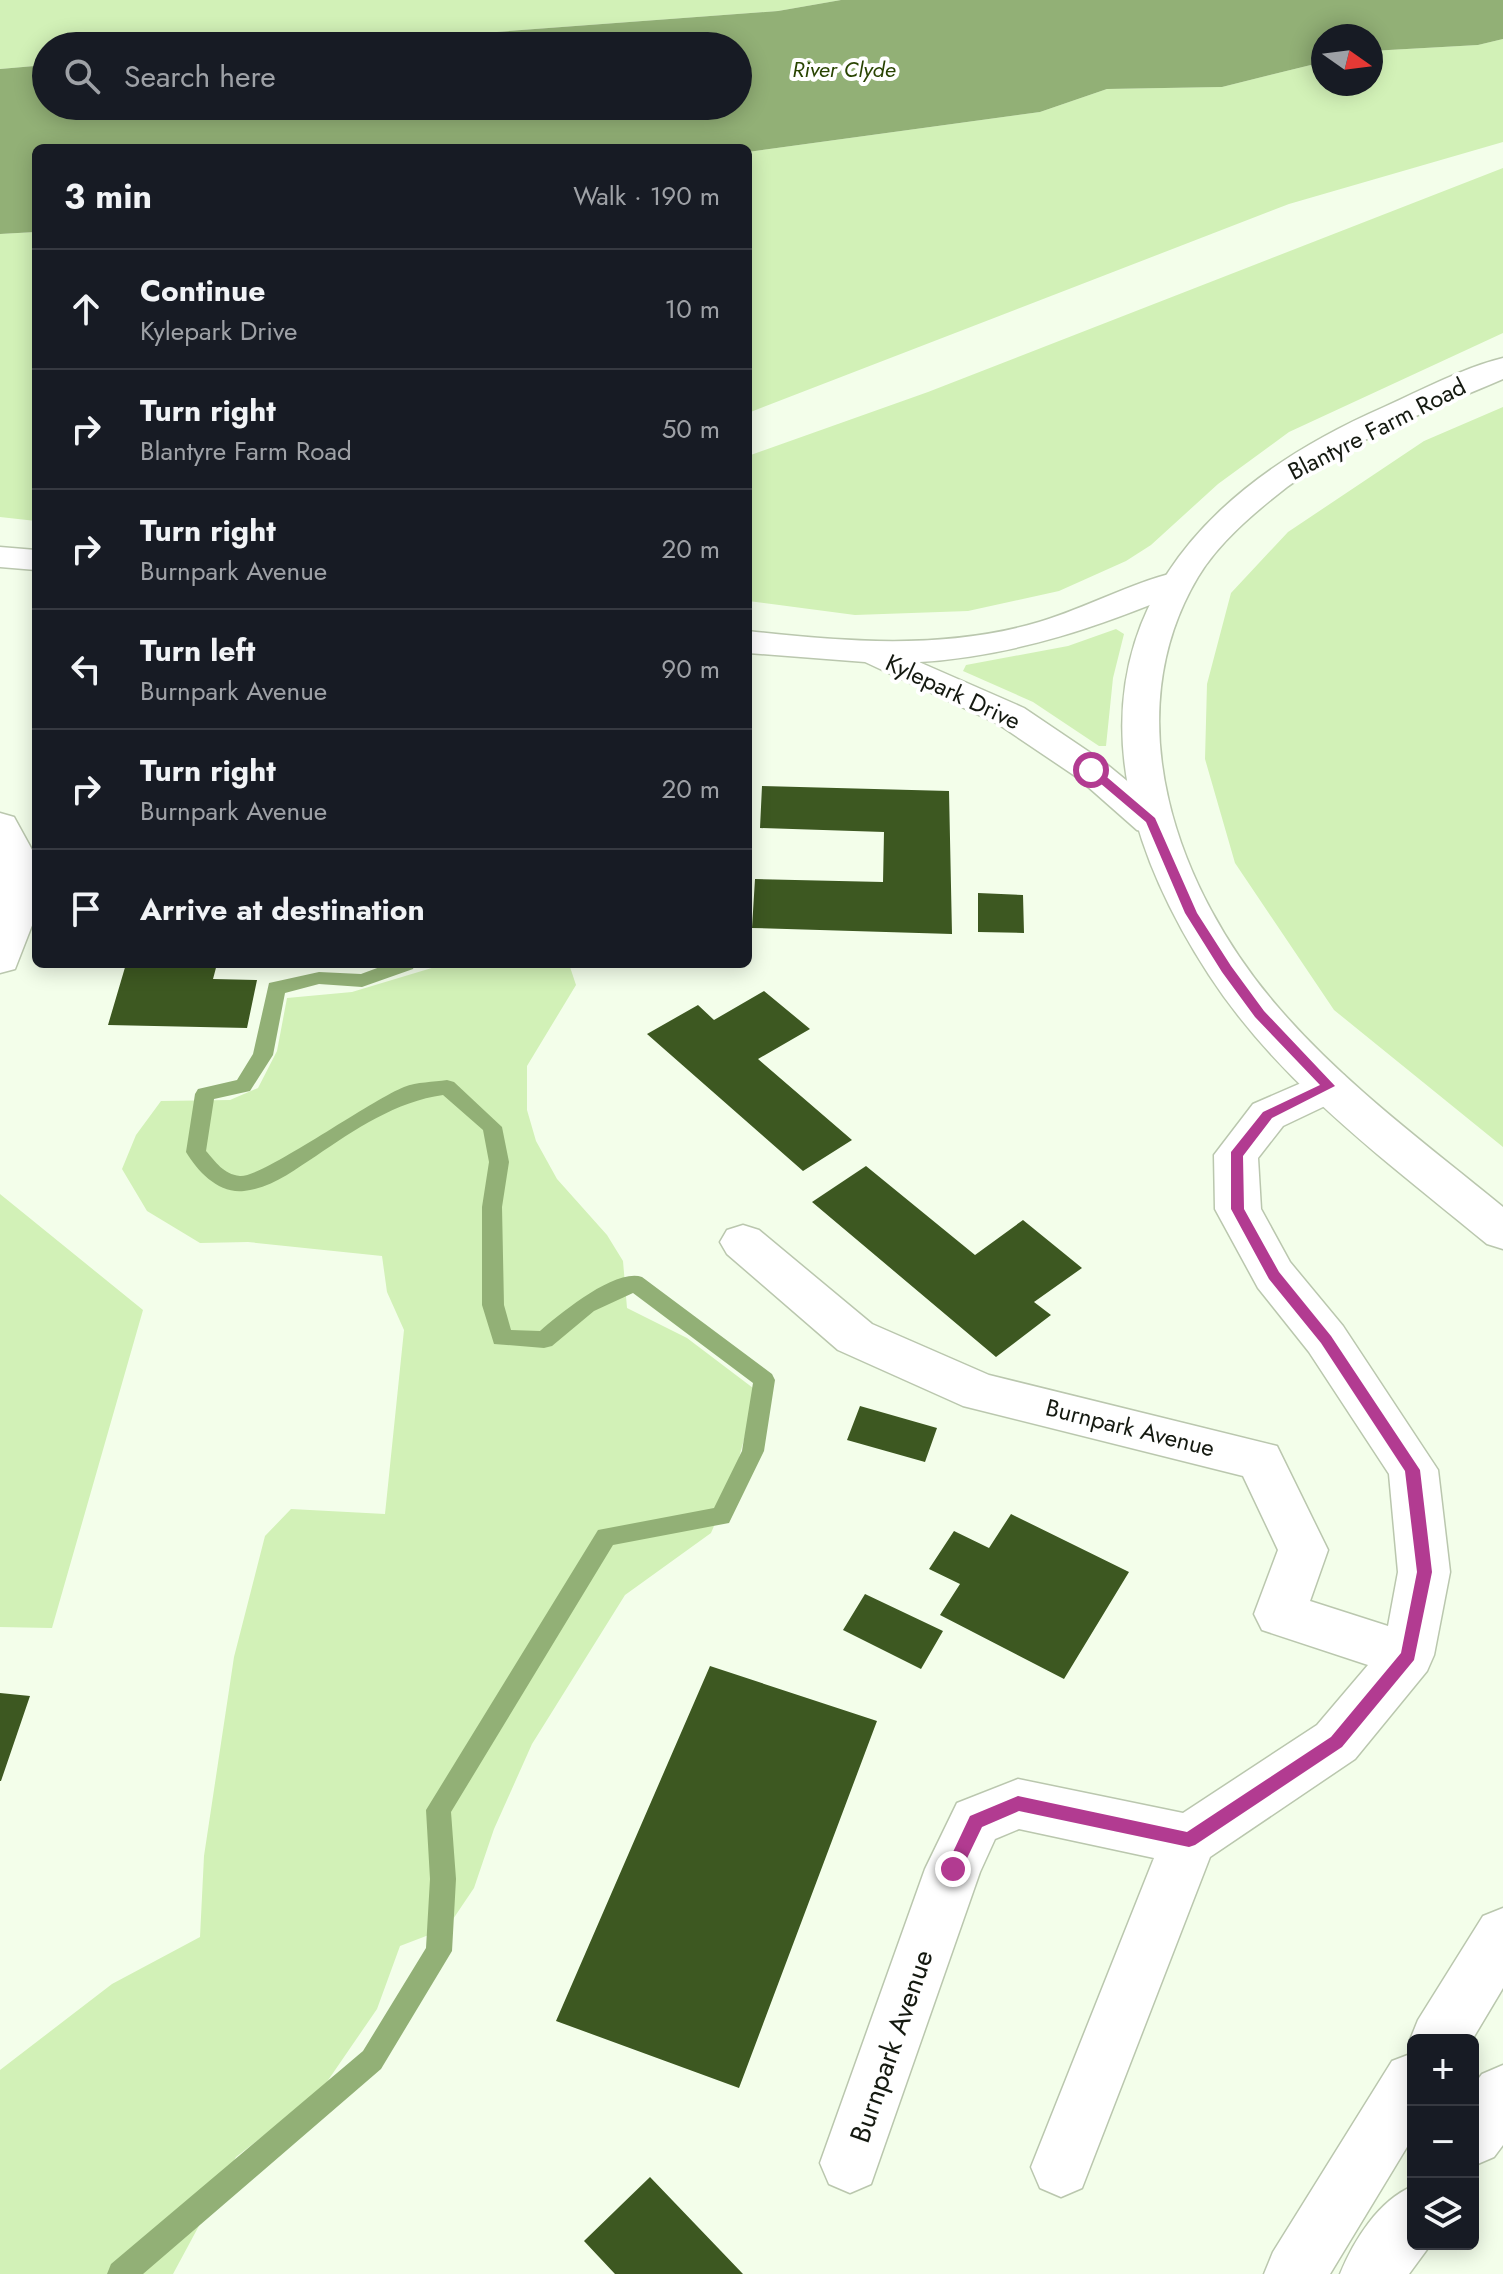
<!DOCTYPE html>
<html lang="en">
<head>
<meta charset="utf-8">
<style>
	body { margin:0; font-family:Jost,sans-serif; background:#242831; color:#f1f3f6 }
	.controls { position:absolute; right:24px; bottom:24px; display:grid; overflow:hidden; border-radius:12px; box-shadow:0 4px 20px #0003 }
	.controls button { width:72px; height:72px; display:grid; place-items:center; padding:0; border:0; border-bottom:2px solid #363941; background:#171b24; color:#f1f3f6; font:40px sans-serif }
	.compass { position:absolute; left:1311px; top:24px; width:72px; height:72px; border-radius:50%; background:#171b24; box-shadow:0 4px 20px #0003; rotate:104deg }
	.stop { position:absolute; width:24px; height:24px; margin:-18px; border:6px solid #b23b91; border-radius:50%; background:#fff }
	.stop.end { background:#b23b91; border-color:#fff; box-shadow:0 2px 8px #0008 }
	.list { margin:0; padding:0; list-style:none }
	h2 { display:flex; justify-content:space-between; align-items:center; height:104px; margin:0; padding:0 32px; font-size:34px }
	h2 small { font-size:26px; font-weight:400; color:#9ea1a6 }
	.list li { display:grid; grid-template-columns:52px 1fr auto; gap:24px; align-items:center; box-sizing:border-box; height:120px; padding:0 32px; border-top:2px solid #363941 }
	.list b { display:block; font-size:30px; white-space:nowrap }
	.list p { margin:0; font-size:26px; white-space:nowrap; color:#9ea1a6 }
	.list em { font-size:26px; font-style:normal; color:#9ea1a6 }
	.icon { flex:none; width:44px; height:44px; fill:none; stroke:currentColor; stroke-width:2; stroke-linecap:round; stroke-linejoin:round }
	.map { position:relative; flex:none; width:1503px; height:2274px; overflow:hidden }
	.search { position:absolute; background:#171b24; box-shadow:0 4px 20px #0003; left:32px; top:32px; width:720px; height:88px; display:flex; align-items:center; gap:20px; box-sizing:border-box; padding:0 28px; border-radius:44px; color:#9ea1a6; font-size:30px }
	.panel { position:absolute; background:#171b24; box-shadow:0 4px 20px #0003; left:32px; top:144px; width:720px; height:824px; border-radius:12px }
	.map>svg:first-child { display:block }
</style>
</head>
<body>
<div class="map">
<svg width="1503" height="2274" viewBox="0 0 1503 2274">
	<rect width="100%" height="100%" fill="#f3feea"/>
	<path fill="#d2f1b7" d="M0 0H841L778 11 308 46H46V65L0 69Z
		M1503 39V142L1289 204 748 413V152L1040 112 1107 89 1222 87 1323 62V84H1371V51L1478 45Z
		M1503 168V333L1289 432 1218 484 1151 545 1126 561 1059 591 968 611 855 615 748 601V456L928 392Z
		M36 232V521L0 517V234Z
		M1503 407V1147L1334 1010 1235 863 1205 759 1207 684 1231 593 1288 532 1424 441Z
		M1116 629 1124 634 1113 678 1106 746H1099L1033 702 963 671 966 665 1068 646Z
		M445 964H569L576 985 527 1066V1110L536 1141 557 1179 607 1235 623 1261 627 1308 687 1338 757 1391 732 1484 711 1533 625 1595 532 1744 494 1829 474 1888 447 1928 400 1946 377 2009 320 2092 236 2157 173 2274H0V2070L112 1984 200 1937 204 1856 234 1657 265 1536 291 1509 385 1514 404 1330 387 1292 382 1256 248 1242 200 1243 147 1211 122 1169 136 1135 161 1101 230 1100 258 1088 277 1051 287 998 352 992Z
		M0 1194 143 1310 52 1628 0 1627Z"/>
	<path fill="#92b076" d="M841 0H1503V39L1478 45 1371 51V36H1323V62L1222 87 1107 89 1040 112 748 152V148H36V232L0 234V69L46 65V106H738V46H308L778 11Z"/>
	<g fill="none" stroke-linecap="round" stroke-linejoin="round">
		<path fill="#92b076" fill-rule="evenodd" d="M388 964H415L413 969 362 987 319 984 285 993 273 1055 250 1091 214 1099 206 1151C216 1162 223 1174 240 1176 262 1178 371 1100 404 1087 417 1082 433 1082 447 1080L454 1082 502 1127 509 1162 502 1207 504 1305 511 1330 540 1331C560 1314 615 1268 642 1277L772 1374 775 1380 764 1451 729 1523 613 1545 451 1812 456 1879 452 1951 381 2069 143 2274H107L111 2264 363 2051 426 1948 430 1879 426 1810 598 1530 714 1508 742 1451 753 1383 633 1293 594 1311 552 1346 544 1348 494 1344 482 1305V1207L489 1162 483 1130 443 1095C397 1101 354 1130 316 1156 294 1170 272 1188 244 1191 219 1194 198 1172 186 1152L195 1094 198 1089 237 1080 253 1054 269 983 319 972 361 974Z"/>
	</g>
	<path fill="#3d5821" d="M762 786 949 791 952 934 752 928 755 879 883 882 884 832 760 828Z
		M978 893 1023 895 1024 933 978 932Z
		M126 964H217L213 979 257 980 247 1028 108 1025Z
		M764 991 810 1029 758 1059 852 1140 803 1171 647 1034 698 1005 714 1020Z
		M866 1166 975 1255 1023 1220 1082 1268 1034 1302 1051 1315 996 1357 812 1202Z
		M860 1406 937 1428 925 1462 847 1440Z
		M1011 1514 1129 1572 1064 1679 940 1615 960 1584 929 1569 954 1531 989 1548Z
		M865 1594 943 1631 921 1669 843 1630Z
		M710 1666 877 1721 739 2088 556 2021Z
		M0 1693 30 1696 1 1781H0Z
		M650 2177 743 2274H615L584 2241Z"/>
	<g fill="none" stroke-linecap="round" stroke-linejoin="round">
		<g stroke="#bac7ae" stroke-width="3">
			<path id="minor" d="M0 547 36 550V570L0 567Z
				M1177 572 1189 575 1194 582 1189 589C1101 626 1016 656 919 662L1024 708 1104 762 1165 812 1170 821 1165 830 1151 834 1137 830 1078 778 998 724 865 662 748 653V631C844 642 945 650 1039 622 1086 608 1130 583 1177 572Z
				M0 813 14 817 36 857V915L15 969 0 973Z
				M1329 1071 1344 1075 1351 1086 1344 1097 1283 1126 1258 1158 1261 1209 1290 1262 1343 1326 1438 1470 1450 1572 1434 1655 1427 1671 1355 1759 1210 1857 1082 2188 1061 2197 1040 2188 1031 2167 1154 1858 1019 1829 995 1839 980 1872 871 2184 850 2193 829 2184 820 2163 925 1869 957 1803 1018 1779 1183 1813 1317 1725 1368 1665 1262 1630 1254 1614 1278 1550 1243 1476 963 1406 838 1350 727 1254 720 1242 727 1230 743 1225 759 1230 872 1324 989 1375 1277 1446 1328 1550 1310 1601 1388 1626 1398 1572 1389 1474 1309 1352 1258 1288 1215 1209 1214 1155 1253 1104Z"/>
		</g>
		<g stroke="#bac7ae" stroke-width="3">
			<path id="major" d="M1503 358V379C1429 411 1352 439 1287 487 1255 512 1219 542 1198 577 1114 718 1178 891 1277 1006 1343 1083 1425 1143 1503 1207V1249L1487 1244C1388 1162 1280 1084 1209 975 1048 727 1114 525 1384 407 1422 390 1462 368 1503 358Z"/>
		</g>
		<g stroke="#bac7ae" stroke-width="3">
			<path id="highway" d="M1503 1908V1988L1472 2040H1413V2048L1410 2040 1418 2020 1483 1916Z
				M1413 2053V2137L1330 2274H1264L1273 2252 1392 2061Z
				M1503 2065V2145L1494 2157 1473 2166V2086L1482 2074Z
				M1413 2186V2244H1431L1409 2274H1340C1354 2240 1378 2201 1413 2186Z"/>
		</g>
		<use href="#minor" fill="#fff" fill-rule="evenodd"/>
		<use href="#major" fill="#fff" fill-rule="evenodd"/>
		<use href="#highway" fill="#fff" fill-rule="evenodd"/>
	</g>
	<path fill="#b23b91" d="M1087 767H1095L1155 818 1197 913 1231 966 1264 1011 1335 1086 1272 1118 1243 1156 1244 1209 1279 1272 1331 1336 1420 1470 1432 1572 1414 1660 1342 1747 1195 1845 1189 1847 1019 1811 982 1827 959 1875 953 1877 945 1869 970 1816 1018 1796 1187 1832 1331 1737 1401 1653 1417 1572 1405 1471 1321 1343 1269 1279 1231 1209V1152L1263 1112 1320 1085 1255 1017 1222 972 1185 913 1146 822 1087 772Z"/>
	<g text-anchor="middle" stroke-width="8" stroke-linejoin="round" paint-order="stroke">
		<g font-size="22" font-style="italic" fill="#294402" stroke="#fff">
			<text x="844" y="77">River Clyde</text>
		</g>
		<g font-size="24" fill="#141910" stroke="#fff">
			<text transform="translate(1377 429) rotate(-27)" y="8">Blantyre Farm Road</text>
			<text transform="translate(953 692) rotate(25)" y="8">Kylepark Drive</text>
			<text transform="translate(1130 1428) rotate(14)" y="8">Burnpark Avenue</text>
		</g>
		<g font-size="28" fill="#141910" stroke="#fff">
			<text transform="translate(891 2046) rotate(-71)" y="10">Burnpark Avenue</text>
		</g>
	</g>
</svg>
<div class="controls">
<button>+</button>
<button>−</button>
<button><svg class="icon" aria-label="layers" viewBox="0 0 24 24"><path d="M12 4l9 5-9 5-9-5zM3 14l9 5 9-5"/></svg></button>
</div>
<svg class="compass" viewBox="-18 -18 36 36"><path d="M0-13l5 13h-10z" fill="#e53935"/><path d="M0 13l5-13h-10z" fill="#9ea1a6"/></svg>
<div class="stop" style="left:1091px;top:770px"></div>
<div class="stop end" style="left:953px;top:1869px"></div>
<div class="search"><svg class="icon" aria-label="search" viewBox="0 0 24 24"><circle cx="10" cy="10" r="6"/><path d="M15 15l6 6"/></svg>Search here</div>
<section class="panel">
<h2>3 min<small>Walk · 190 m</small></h2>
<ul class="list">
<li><svg class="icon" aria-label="ahead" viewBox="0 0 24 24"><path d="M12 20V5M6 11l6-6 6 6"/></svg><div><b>Continue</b><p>Kylepark Drive</p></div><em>10 m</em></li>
<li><svg class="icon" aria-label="right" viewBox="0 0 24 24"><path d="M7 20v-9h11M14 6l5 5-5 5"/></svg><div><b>Turn right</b><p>Blantyre Farm Road</p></div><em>50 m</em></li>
<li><svg class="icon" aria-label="right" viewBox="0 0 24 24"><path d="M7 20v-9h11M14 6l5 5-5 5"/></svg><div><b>Turn right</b><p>Burnpark Avenue</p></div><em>20 m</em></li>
<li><svg class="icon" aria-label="left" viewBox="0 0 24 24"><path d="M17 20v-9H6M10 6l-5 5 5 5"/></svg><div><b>Turn left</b><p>Burnpark Avenue</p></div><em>90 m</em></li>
<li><svg class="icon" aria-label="right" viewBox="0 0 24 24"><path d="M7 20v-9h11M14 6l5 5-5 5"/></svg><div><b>Turn right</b><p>Burnpark Avenue</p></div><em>20 m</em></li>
<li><svg class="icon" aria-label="arrive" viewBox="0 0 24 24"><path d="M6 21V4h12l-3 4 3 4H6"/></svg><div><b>Arrive at destination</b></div></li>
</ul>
</section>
</div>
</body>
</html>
